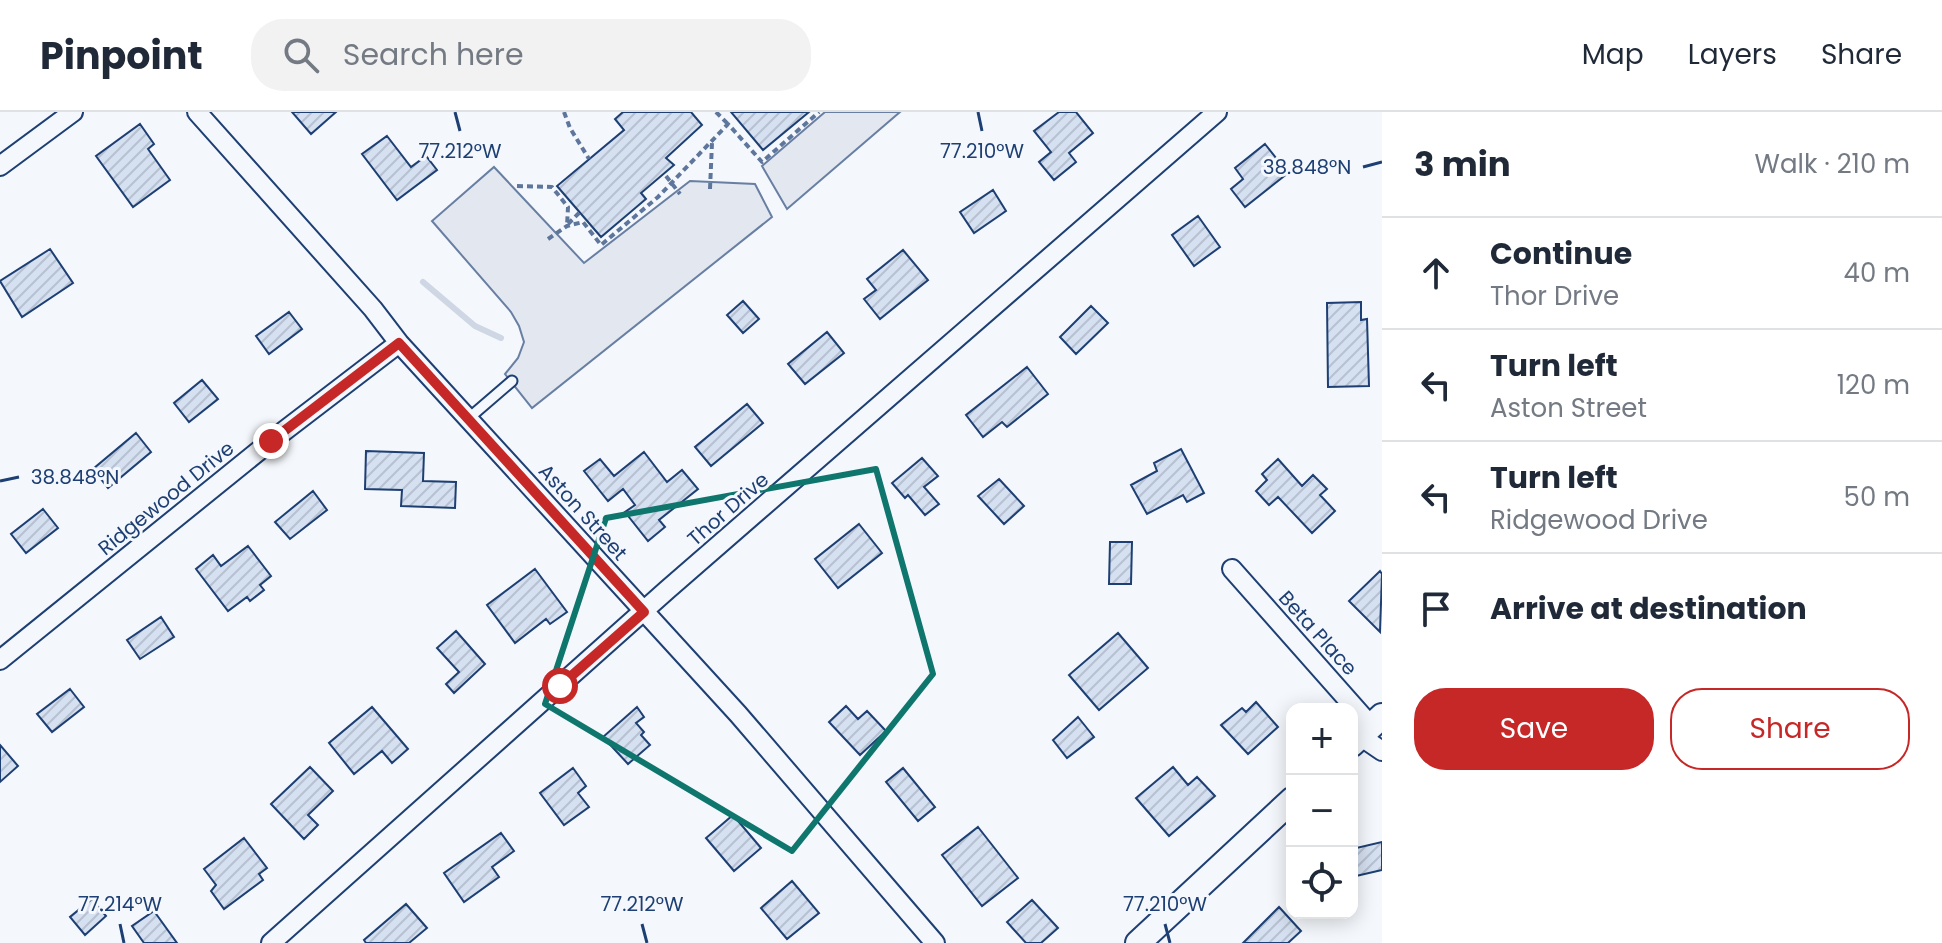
<!DOCTYPE html>
<html lang="en">
<head>
<meta charset="utf-8">
<style>
	body { margin:0; font-family:Poppins,sans-serif; background:#f2f2f3; color:#1f2937 }
	.controls { position:absolute; right:24px; bottom:24px; display:grid; overflow:hidden; border-radius:16px; box-shadow:0 4px 20px #0003 }
	.controls button { width:72px; height:72px; display:grid; place-items:center; padding:0; border:0; border-bottom:2px solid #e0e1e3; background:#fff; color:#1f2937; font:40px sans-serif }
	.stop { position:absolute; width:24px; height:24px; margin:-18px; border:6px solid #c62828; border-radius:50%; background:#fff }
	.stop.end { background:#c62828; border-color:#fff; box-shadow:0 2px 8px #0008 }
	.list { margin:0; padding:0; list-style:none }
	h2 { display:flex; justify-content:space-between; align-items:center; height:104px; margin:0; padding:0 32px; font-size:34px }
	h2 small { font-size:26px; font-weight:400; color:#747a83 }
	.list li { display:grid; grid-template-columns:52px 1fr auto; gap:24px; align-items:center; box-sizing:border-box; height:112px; padding:0 32px; border-top:2px solid #e0e1e3 }
	.list b { display:block; font-size:30px; white-space:nowrap }
	.list p { margin:0; font-size:26px; white-space:nowrap; color:#747a83 }
	.list em { font-size:26px; font-style:normal; color:#747a83 }
	.actions { display:flex; gap:16px; padding:24px 32px }
	.actions a { flex:1; padding:18px 0; border:2px solid #c62828; border-radius:32px; text-align:center; font-size:28px; color:#c62828 }
	.actions .main { background:#c62828; color:#fff }
	.icon { flex:none; width:44px; height:44px; fill:none; stroke:currentColor; stroke-width:2; stroke-linecap:round; stroke-linejoin:round }
	.map { position:relative; flex:none; width:1382px; height:831px; overflow:hidden }
	header { display:flex; align-items:center; gap:48px; box-sizing:border-box; height:112px; padding:0 40px; background:#fff; border-bottom:2px solid #e0e1e3 }
	header strong { font-size:38px }
	nav { display:flex; gap:44px; margin-inline-start:auto; font-size:28px }
	.search { width:560px; height:72px; background:#f2f2f3; display:flex; align-items:center; gap:20px; box-sizing:border-box; padding:0 28px; border-radius:32px; color:#747a83; font-size:30px }
	main { display:flex }
	aside { flex:1; background:#fff }
	.map>svg:first-child { display:block }
</style>
</head>
<body>
<header>
<strong>Pinpoint</strong>
<div class="search"><svg class="icon" aria-label="search" viewBox="0 0 24 24"><circle cx="10" cy="10" r="6"/><path d="M15 15l6 6"/></svg>Search here</div>
<nav><a>Map</a><a>Layers</a><a>Share</a></nav>
</header>
<main>
<div class="map">
<svg width="1382" height="831" viewBox="0 0 1382 831">
	<defs>
		<pattern id="building-hatch" width="6" height="6" patternUnits="userSpaceOnUse" patternTransform="scale(2)"><rect width="6" height="6" fill="#d5e0f0"/><path d="M-1 1l2-2M0 6l6-6M5 7l2-2" fill="none" stroke="#b6c1d1"/></pattern>
	</defs>
	<rect width="100%" height="100%" fill="#f4f7fb"/>
	<path fill="#e3e8f0" stroke="#687fa3" stroke-width="2" d="M825 0H900L787 97 762 54Z
		M494 55 584 151 690 69 755 72 772 105 532 296 505 262 518 246 524 230 519 214 511 200 432 109Z"/>
	<g fill="none" stroke-linecap="round" stroke-linejoin="round">
		<path stroke="#cfd7e4" stroke-width="6" d="M423 170 475 214 501 226"/>
	</g>
	<path fill="url(#building-hatch)" stroke="#1d3f73" stroke-width="2" d="M292 0H336L311 22Z
		M623 0H691L702 13 666 46 674 53 641 81 646 87 601 125 557 74 624 18 615 7Z
		M731 0H809L763 38Z
		M1059 0H1076L1093 21 1069 41 1076 50 1054 68 1039 50 1051 40 1034 19Z
		M140 12 154 32 148 37 170 68 133 95 96 44Z
		M387 24 411 55 426 44 437 58 397 88 362 42Z
		M1265 32 1288 61 1245 95 1231 77 1243 67 1235 56Z
		M993 78 1006 99 974 121 960 100Z
		M1198 104 1220 135 1194 154 1172 123Z
		M50 137 73 171 22 205 0 169Z
		M903 138 928 168 880 207 864 187 876 178 867 167Z
		M743 189 759 207 743 221 727 203Z
		M1361 190V208L1367 207 1369 274 1328 275 1327 191Z
		M1091 194 1108 211 1076 242 1060 225Z
		M289 200 302 217 269 242 256 224Z
		M827 220 844 241 805 272 788 252Z
		M1027 255 1048 282 1007 315 1002 310 983 325 966 303Z
		M202 268 218 287 189 310 174 291Z
		M747 292 763 311 711 354 695 335Z
		M136 321 151 340 108 376 93 357Z
		M1181 337 1204 381 1187 390 1183 383 1147 402 1131 373 1157 359 1154 351Z
		M366 339 424 341 423 369 456 370 455 396 401 394 402 378 365 377Z
		M644 340 667 370 682 358 698 377 659 408 665 415 648 429 625 400 635 393 623 377 608 389 584 359 600 347 614 364Z
		M922 346 938 364 924 375 939 392 925 403 908 383 905 386 892 371Z
		M1278 347 1302 374 1313 363 1327 377 1320 383 1335 399 1312 421 1278 385 1269 393 1256 379 1267 368 1262 362Z
		M999 367 1024 394 1004 412 978 384Z
		M313 379 327 398 290 427 275 410Z
		M43 397 58 416 26 441 11 422Z
		M859 412 882 441 838 476 815 447Z
		M1110 430H1132L1131 472H1109Z
		M248 434 271 464 260 473 264 478 250 489 247 485 228 499 196 457 213 443 221 454Z
		M535 457 567 500 550 512 546 507 515 531 487 493Z
		M1380 459 1382 462 1380 520 1349 489Z
		M161 505 174 525 140 547 127 528Z
		M456 519 485 552 454 581 446 572 459 560 437 536Z
		M1118 521 1148 556 1099 598 1069 563Z
		M70 577 84 595 52 620 37 602Z
		M1256 590 1278 615 1248 642 1221 613 1242 596 1246 600Z
		M846 594 858 607 867 599 886 619 860 643 829 610Z
		M372 595 408 637 392 651 382 639 354 662 329 631Z
		M637 595 644 605 636 611 644 620 641 623 650 633 628 652 603 625Z
		M1078 605 1094 625 1067 646 1053 628Z
		M0 633 18 654 0 670Z
		M310 655 333 679 308 703 318 713 304 727 271 692Z
		M1173 655 1188 673 1197 665 1215 684 1169 724 1136 686Z
		M573 656 586 674 578 681 589 695 564 713 540 681Z
		M903 656 935 695 918 709 886 670Z
		M733 703 761 736 734 759 706 726Z
		M978 715 1018 766 982 794 942 743Z
		M501 721 514 739 492 755 499 765 464 790 444 761Z
		M244 726 267 756 259 762 263 768 224 797 211 779 216 773 204 757Z
		M1382 730V758L1356 764 1352 737Z
		M792 769 819 801 787 827 761 796Z
		M92 787 106 804 85 823 70 805Z
		M1032 788 1058 816 1041 831H1026L1007 810Z
		M406 792 427 816 409 831H366L364 828Z
		M1279 795 1301 819 1288 831H1243Z
		M154 799 177 831H144L132 814Z"/>
	<g fill="none" stroke-linecap="round" stroke-linejoin="round">
		<g stroke="#1d3f73" stroke-width="13">
			<path id="lane" d="M469 306 512 269"/>
		</g>
		<g stroke="#1d3f73" stroke-width="22">
			<path id="street" d="M197 0 373 197 399 231 738 602 935 831
				M0 54 73 0
				M1232 457 1371 614
				M0 548 271 329 399 231
				M1360 624 1382 639
				M271 831 667 478 1217 0"/>
		</g>
		<g stroke="#1d3f73" stroke-width="28">
			<path id="secondary" d="M1352 632 1382 604
				M1138 831 1292 688"/>
		</g>
		<path stroke="#5e769c" stroke-width="4" stroke-dasharray="6 4" stroke-linecap="butt" d="M564 0 570 16 589 47
			M716 0 728 12
			M666 64 680 82
			M517 74 552 75 568 95 567 114
			M710 77 712 31
			M568 112 579 101
			M548 127 567 114 583 110 601 133 658 85 728 12 762 50 819 0"/>
		<use href="#lane" stroke="#f4f7fb" stroke-width="9"/>
		<use href="#street" stroke="#f4f7fb" stroke-width="18"/>
		<use href="#secondary" stroke="#f4f7fb" stroke-width="24"/>
	</g>
	<g fill="none" stroke-linecap="round" stroke-linejoin="round">
		<path stroke="#c62828" stroke-width="10" d="M271 329 399 231 644 500 560 574"/>
	</g>
	<path fill="none" stroke="#0f766e" stroke-width="6" stroke-linejoin="round" d="M876 357 933 562 792 739 545 592 606 406Z"/>
	<path fill="none" stroke="#1d3f73" stroke-width="3" d="M455 0 460 19M978 0 982 19M1363 55 1382 50M0 369 19 365M120 812 124 831M642 812 647 831M1165 812 1170 831"/>
	<g text-anchor="middle" stroke-width="6" stroke-linejoin="round" paint-order="stroke">
		<g font-size="20" fill="#1d3f73" stroke="#f4f7fb">
			<text transform="translate(166 386) rotate(-39)" y="7">Ridgewood Drive</text>
			<text transform="translate(728 397) rotate(-41)" y="7">Thor Drive</text>
			<text transform="translate(583 400) rotate(48)" y="7">Aston Street</text>
			<text transform="translate(1318 521) rotate(48)" y="7">Beta Place</text>
		</g>
	</g>
	<g font-size="20" text-anchor="middle" fill="#1d3f73" stroke="#f4f7fb" stroke-width="6" stroke-linejoin="round" paint-order="stroke">
		<text x="460" y="46">77.212°W</text>
		<text x="982" y="46">77.210°W</text>
		<text x="1307" y="62">38.848°N</text>
		<text x="75" y="372">38.848°N</text>
		<text x="120" y="799">77.214°W</text>
		<text x="642" y="799">77.212°W</text>
		<text x="1165" y="799">77.210°W</text>
	</g>
</svg>
<div class="controls">
<button>+</button>
<button>−</button>
<button><svg class="icon" aria-label="locate" viewBox="0 0 24 24"><circle cx="12" cy="12" r="6"/><path d="M12 2v4M12 18v4M2 12h4M18 12h4"/></svg></button>
</div>
<div class="stop" style="left:560px;top:574px"></div>
<div class="stop end" style="left:271px;top:329px"></div>
</div>
<aside>
<h2>3 min<small>Walk · 210 m</small></h2>
<ul class="list">
<li><svg class="icon" aria-label="ahead" viewBox="0 0 24 24"><path d="M12 20V5M6 11l6-6 6 6"/></svg><div><b>Continue</b><p>Thor Drive</p></div><em>40 m</em></li>
<li><svg class="icon" aria-label="left" viewBox="0 0 24 24"><path d="M17 20v-9H6M10 6l-5 5 5 5"/></svg><div><b>Turn left</b><p>Aston Street</p></div><em>120 m</em></li>
<li><svg class="icon" aria-label="left" viewBox="0 0 24 24"><path d="M17 20v-9H6M10 6l-5 5 5 5"/></svg><div><b>Turn left</b><p>Ridgewood Drive</p></div><em>50 m</em></li>
<li><svg class="icon" aria-label="arrive" viewBox="0 0 24 24"><path d="M6 21V4h12l-3 4 3 4H6"/></svg><div><b>Arrive at destination</b></div></li>
</ul>
<div class="actions"><a class="main">Save</a><a>Share</a></div>
</aside>
</main>
</body>
</html>
